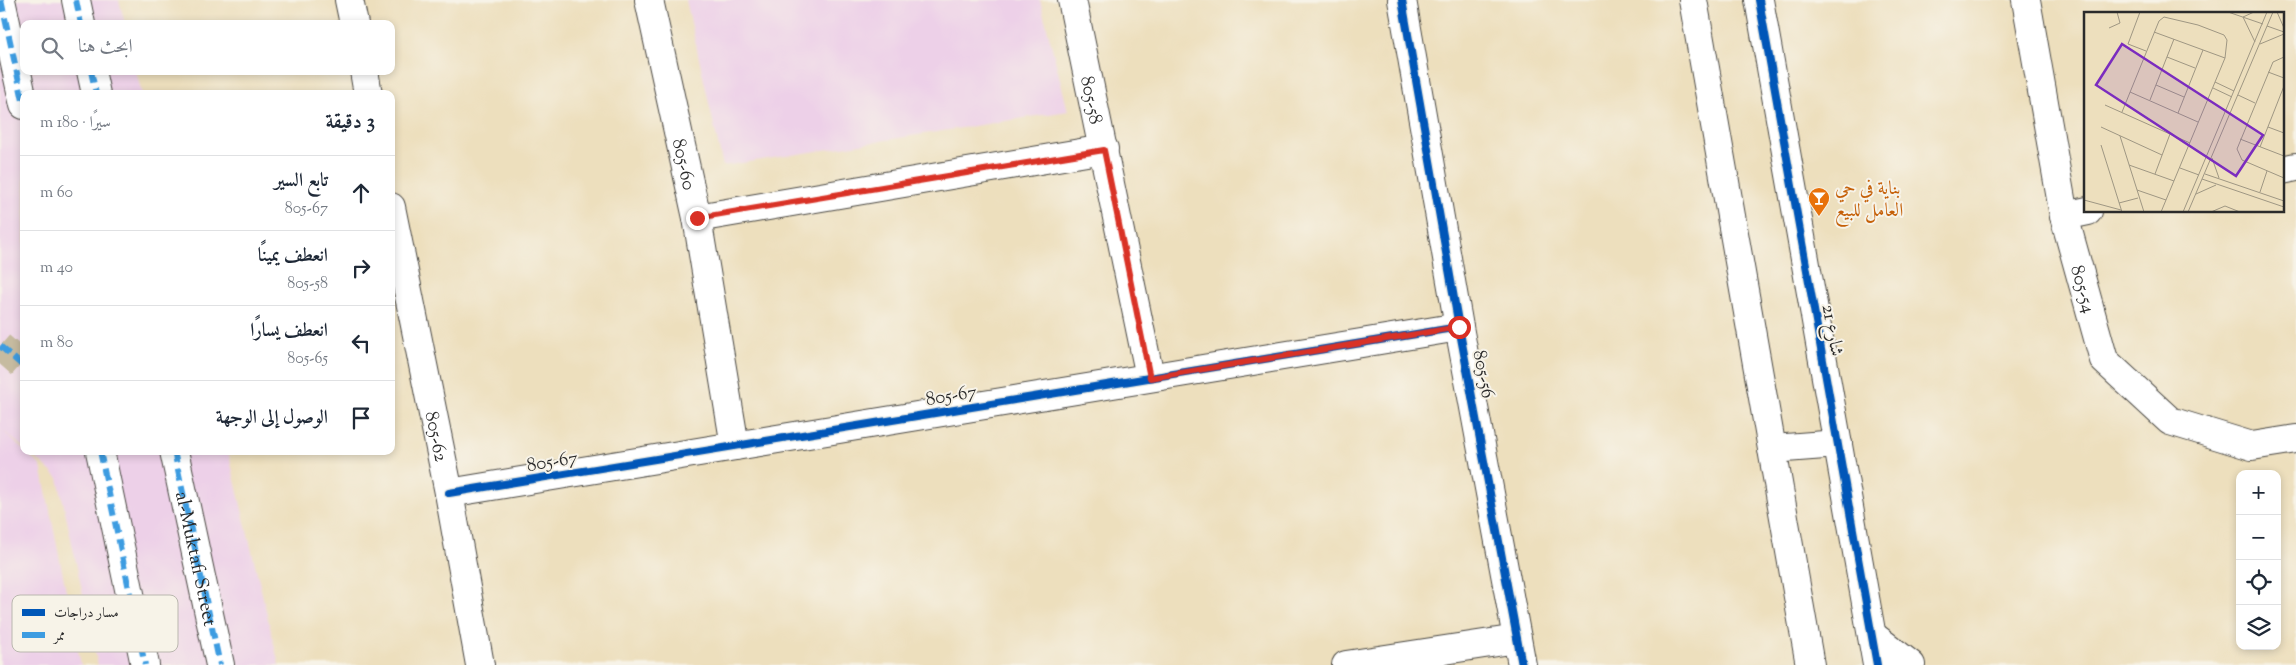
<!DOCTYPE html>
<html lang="ar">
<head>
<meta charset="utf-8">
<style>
	body { margin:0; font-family:"Sorts Mill Goudy",Amiri,serif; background:#f2f2f3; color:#1f2937; direction:rtl }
	.controls { position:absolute; right:15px; bottom:15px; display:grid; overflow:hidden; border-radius:10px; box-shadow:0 2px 8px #0003 }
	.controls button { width:45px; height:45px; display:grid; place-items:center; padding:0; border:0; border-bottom:1px solid #e0e1e3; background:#fff; color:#1f2937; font:25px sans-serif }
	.stop { position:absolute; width:15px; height:15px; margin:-11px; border:4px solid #d93025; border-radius:50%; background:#fff }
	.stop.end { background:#d93025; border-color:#fff; box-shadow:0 1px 5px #0008 }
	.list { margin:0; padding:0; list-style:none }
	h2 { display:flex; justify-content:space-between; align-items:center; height:65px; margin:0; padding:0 20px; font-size:21px }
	h2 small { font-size:16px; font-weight:400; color:#747a83 }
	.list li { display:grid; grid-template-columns:32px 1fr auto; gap:15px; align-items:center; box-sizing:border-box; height:75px; padding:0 20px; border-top:1px solid #e0e1e3 }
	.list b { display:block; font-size:19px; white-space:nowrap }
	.list p { margin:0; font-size:16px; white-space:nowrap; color:#747a83 }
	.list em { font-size:16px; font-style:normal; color:#747a83 }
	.icon { flex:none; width:28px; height:28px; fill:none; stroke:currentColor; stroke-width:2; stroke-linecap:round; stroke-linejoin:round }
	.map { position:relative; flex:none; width:2296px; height:665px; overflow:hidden; direction:ltr }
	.search { position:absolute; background:#fff; box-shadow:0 2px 8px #0003; left:20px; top:20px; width:375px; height:55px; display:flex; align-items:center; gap:12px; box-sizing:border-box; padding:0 18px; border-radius:10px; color:#747a83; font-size:19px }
	.panel { position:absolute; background:#fff; box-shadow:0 2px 8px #0003; left:20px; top:90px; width:375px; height:365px; border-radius:10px; direction:rtl }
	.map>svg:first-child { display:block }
</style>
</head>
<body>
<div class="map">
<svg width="2296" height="665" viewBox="0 0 2296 665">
	<rect width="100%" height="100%" fill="#f7f3e8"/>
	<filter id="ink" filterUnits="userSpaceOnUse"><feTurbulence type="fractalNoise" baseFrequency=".02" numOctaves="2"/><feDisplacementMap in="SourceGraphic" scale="10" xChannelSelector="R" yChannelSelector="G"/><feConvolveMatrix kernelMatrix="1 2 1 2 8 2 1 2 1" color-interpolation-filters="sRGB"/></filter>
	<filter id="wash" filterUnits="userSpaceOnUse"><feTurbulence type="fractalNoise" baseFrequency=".0096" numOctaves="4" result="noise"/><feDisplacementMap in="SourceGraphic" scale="20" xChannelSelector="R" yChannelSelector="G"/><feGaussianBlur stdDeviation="1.12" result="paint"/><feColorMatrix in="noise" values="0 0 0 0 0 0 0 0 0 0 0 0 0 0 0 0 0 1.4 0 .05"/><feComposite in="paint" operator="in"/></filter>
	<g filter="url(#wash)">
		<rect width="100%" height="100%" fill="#eddfbd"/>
		<path fill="#edd0e8" d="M0 0H119L125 24H24V71H136L142 94H24V448L2 430 41 466 81 665H0Z
			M686 0H1040L1068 111 723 166Z
			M28 451H228L279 665H98L58 478Z"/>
	</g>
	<g filter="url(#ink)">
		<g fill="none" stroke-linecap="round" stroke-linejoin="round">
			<path stroke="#c6bba0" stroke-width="28" stroke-dasharray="28 14" stroke-linecap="butt" d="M0 346 24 367"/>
			<g stroke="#484641" stroke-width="30">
				<g id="minor">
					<path d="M1 0 24 105"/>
					<path d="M76 0 81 24"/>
					<path d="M349 0 354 24"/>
					<path id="s1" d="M649 0 697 218 735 446"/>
					<path id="s2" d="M1072 0 1150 377"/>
					<path d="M1402 0 1459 327 1522 665"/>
					<path d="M1693 0 1810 665"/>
					<path d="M1759 0 1877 665"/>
					<path id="s3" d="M2026 0 2064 216 2104 360 2170 421 2252 446 2296 439"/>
					<path d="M91 71 96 94"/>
					<path d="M364 71 368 94"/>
					<path d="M2282 170 2296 167"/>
					<path id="s4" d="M391 207 449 493 480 665"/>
					<path d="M2064 216 2088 211"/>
					<path d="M697 218 1104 149"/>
					<path d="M1772 449 1838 444"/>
					<path d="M100 451 145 665"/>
					<path d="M174 451 220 665"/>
					<path d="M449 493 1459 327"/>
					<path d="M1872 635 1911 665"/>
					<path d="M1346 665 1517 639"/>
				</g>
			</g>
			<use href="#minor" stroke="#fff" stroke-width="28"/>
			<g stroke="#3d9ce1" stroke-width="6" stroke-dasharray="12 6" stroke-linecap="butt">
				<path d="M1 0 24 105"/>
				<path d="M76 0 81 24"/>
				<path d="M91 71 96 94"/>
				<path d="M0 346 24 367"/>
				<path d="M100 451 145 665"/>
				<path id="s5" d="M174 451 220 665"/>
			</g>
			<g stroke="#f7f3e8" stroke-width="11">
				<path id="cycleway" d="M1402 0 1459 327 1522 665
					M1759 0 1877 665
					M449 493 1459 327"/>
			</g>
			<use href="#cycleway" stroke="#0057b8" stroke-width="8"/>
		</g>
	</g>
	<g fill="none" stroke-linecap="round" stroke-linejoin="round" filter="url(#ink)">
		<path stroke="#d93025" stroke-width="6" d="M697 218 1104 150 1150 378 1459 327"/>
	</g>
	<defs>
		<g id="bar-pin" transform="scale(1.125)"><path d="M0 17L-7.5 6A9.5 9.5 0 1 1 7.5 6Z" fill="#e8710a" stroke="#f7f3e8"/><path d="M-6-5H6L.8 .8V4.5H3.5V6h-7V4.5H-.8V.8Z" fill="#fff"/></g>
	</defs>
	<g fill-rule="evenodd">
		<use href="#bar-pin" x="1819" y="198"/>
	</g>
	<g text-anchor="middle" stroke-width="4" stroke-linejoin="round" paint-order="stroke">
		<g font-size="19" fill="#2b2b2b" stroke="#f7f3e8">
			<text dy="7" stroke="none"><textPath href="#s2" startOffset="102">805-58</textPath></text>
			<text dy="7" stroke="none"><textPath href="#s1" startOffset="168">805-60</textPath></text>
			<text dy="7" stroke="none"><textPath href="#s3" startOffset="295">805-54</textPath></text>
			<text transform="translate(1834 330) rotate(80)" y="7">شارع 21</text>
			<text transform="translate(1485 374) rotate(79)" y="7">805-56</text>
			<text transform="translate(951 394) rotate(-9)" y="7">805-67</text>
			<text dy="7" stroke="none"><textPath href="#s4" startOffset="234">805-62</textPath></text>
			<text transform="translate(552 460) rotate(-9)" y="7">805-67</text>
			<text dy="7" stroke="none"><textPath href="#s5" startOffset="110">al-Muktafi Street</textPath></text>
		</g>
		<g font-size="19" fill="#c56008" stroke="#f7f3e8" text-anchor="start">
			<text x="1835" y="194">بناية في حي<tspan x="1835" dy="22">العامل للبيع</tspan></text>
		</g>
	</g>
	<g transform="translate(2084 12)">
		<rect width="200" height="200" fill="#eddfbd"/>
		<path fill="none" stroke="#9f9783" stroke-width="1" d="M56 0 44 32 62 39M144 0 179 12M170 0 159 5 171 30M193 0 200 16M183 14 200 20M25 16 36 11 33 0M70 20 141 46M176 32 200 22M83 45 111 56M200 45 189 50 153 137 158 148 200 166M184 60 200 66M131 70 150 79M72 73 100 85M129 76 148 85M46 80 114 110M154 83 171 91M66 88 90 27M21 93 106 131M38 100 75 9 80 5 114 13 140 23 143 28 141 46 77 200M94 101 119 38M17 115 78 143M184 115 200 121M36 124 60 200M156 127 200 144M17 133 38 200M176 135 200 74M128 146 135 166M45 153 90 169M96 156 115 163M71 162 86 122M121 162 200 189M118 167 200 195M53 178 82 188M176 180 183 159M112 182 132 173M0 188 37 198M35 191 54 186M99 200 183 0M104 200 189 0M127 200 141 194 156 200"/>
		<path fill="#7b2cbf" fill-opacity="0.15" stroke="#7b2cbf" stroke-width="2.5" d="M38 32 179 123 152 164 12 73Z"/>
		<rect width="200" height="200" fill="none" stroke="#2b2b2b" stroke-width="2.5"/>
	</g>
	<rect x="12" y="595" width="166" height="57" rx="8" fill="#f7f3e8" stroke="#bab7af" stroke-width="1"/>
	<rect x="22" y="609" width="23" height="7" fill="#0057b8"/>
	<rect x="22" y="632" width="23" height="6" fill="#3d9ce1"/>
	<g font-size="14" fill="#2b2b2b">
		<text x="54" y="617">مسار دراجات</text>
		<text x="54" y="640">ممر</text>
	</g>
</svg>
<div class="controls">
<button>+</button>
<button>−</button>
<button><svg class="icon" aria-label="locate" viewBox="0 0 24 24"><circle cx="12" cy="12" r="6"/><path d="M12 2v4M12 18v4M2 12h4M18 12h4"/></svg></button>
<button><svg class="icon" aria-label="layers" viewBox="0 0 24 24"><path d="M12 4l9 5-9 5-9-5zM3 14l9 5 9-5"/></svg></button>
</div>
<div class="stop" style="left:1459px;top:327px"></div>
<div class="stop end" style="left:697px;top:218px"></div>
<div class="search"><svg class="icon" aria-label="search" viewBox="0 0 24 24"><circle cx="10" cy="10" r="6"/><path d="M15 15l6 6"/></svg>ابحث هنا</div>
<section class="panel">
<h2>3 دقيقة<small>سيرًا · 180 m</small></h2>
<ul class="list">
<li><svg class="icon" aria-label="ahead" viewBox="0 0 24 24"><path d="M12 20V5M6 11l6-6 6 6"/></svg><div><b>تابع السير</b><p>805-67</p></div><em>60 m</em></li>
<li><svg class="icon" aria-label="right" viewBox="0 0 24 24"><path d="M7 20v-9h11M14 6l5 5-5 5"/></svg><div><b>انعطف يمينًا</b><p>805-58</p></div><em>40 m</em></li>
<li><svg class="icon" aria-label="left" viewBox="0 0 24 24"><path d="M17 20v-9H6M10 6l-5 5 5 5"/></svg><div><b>انعطف يسارًا</b><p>805-65</p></div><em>80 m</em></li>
<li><svg class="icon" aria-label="arrive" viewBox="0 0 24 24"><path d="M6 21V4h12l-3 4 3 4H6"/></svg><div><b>الوصول إلى الوجهة</b></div></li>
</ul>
</section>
</div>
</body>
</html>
